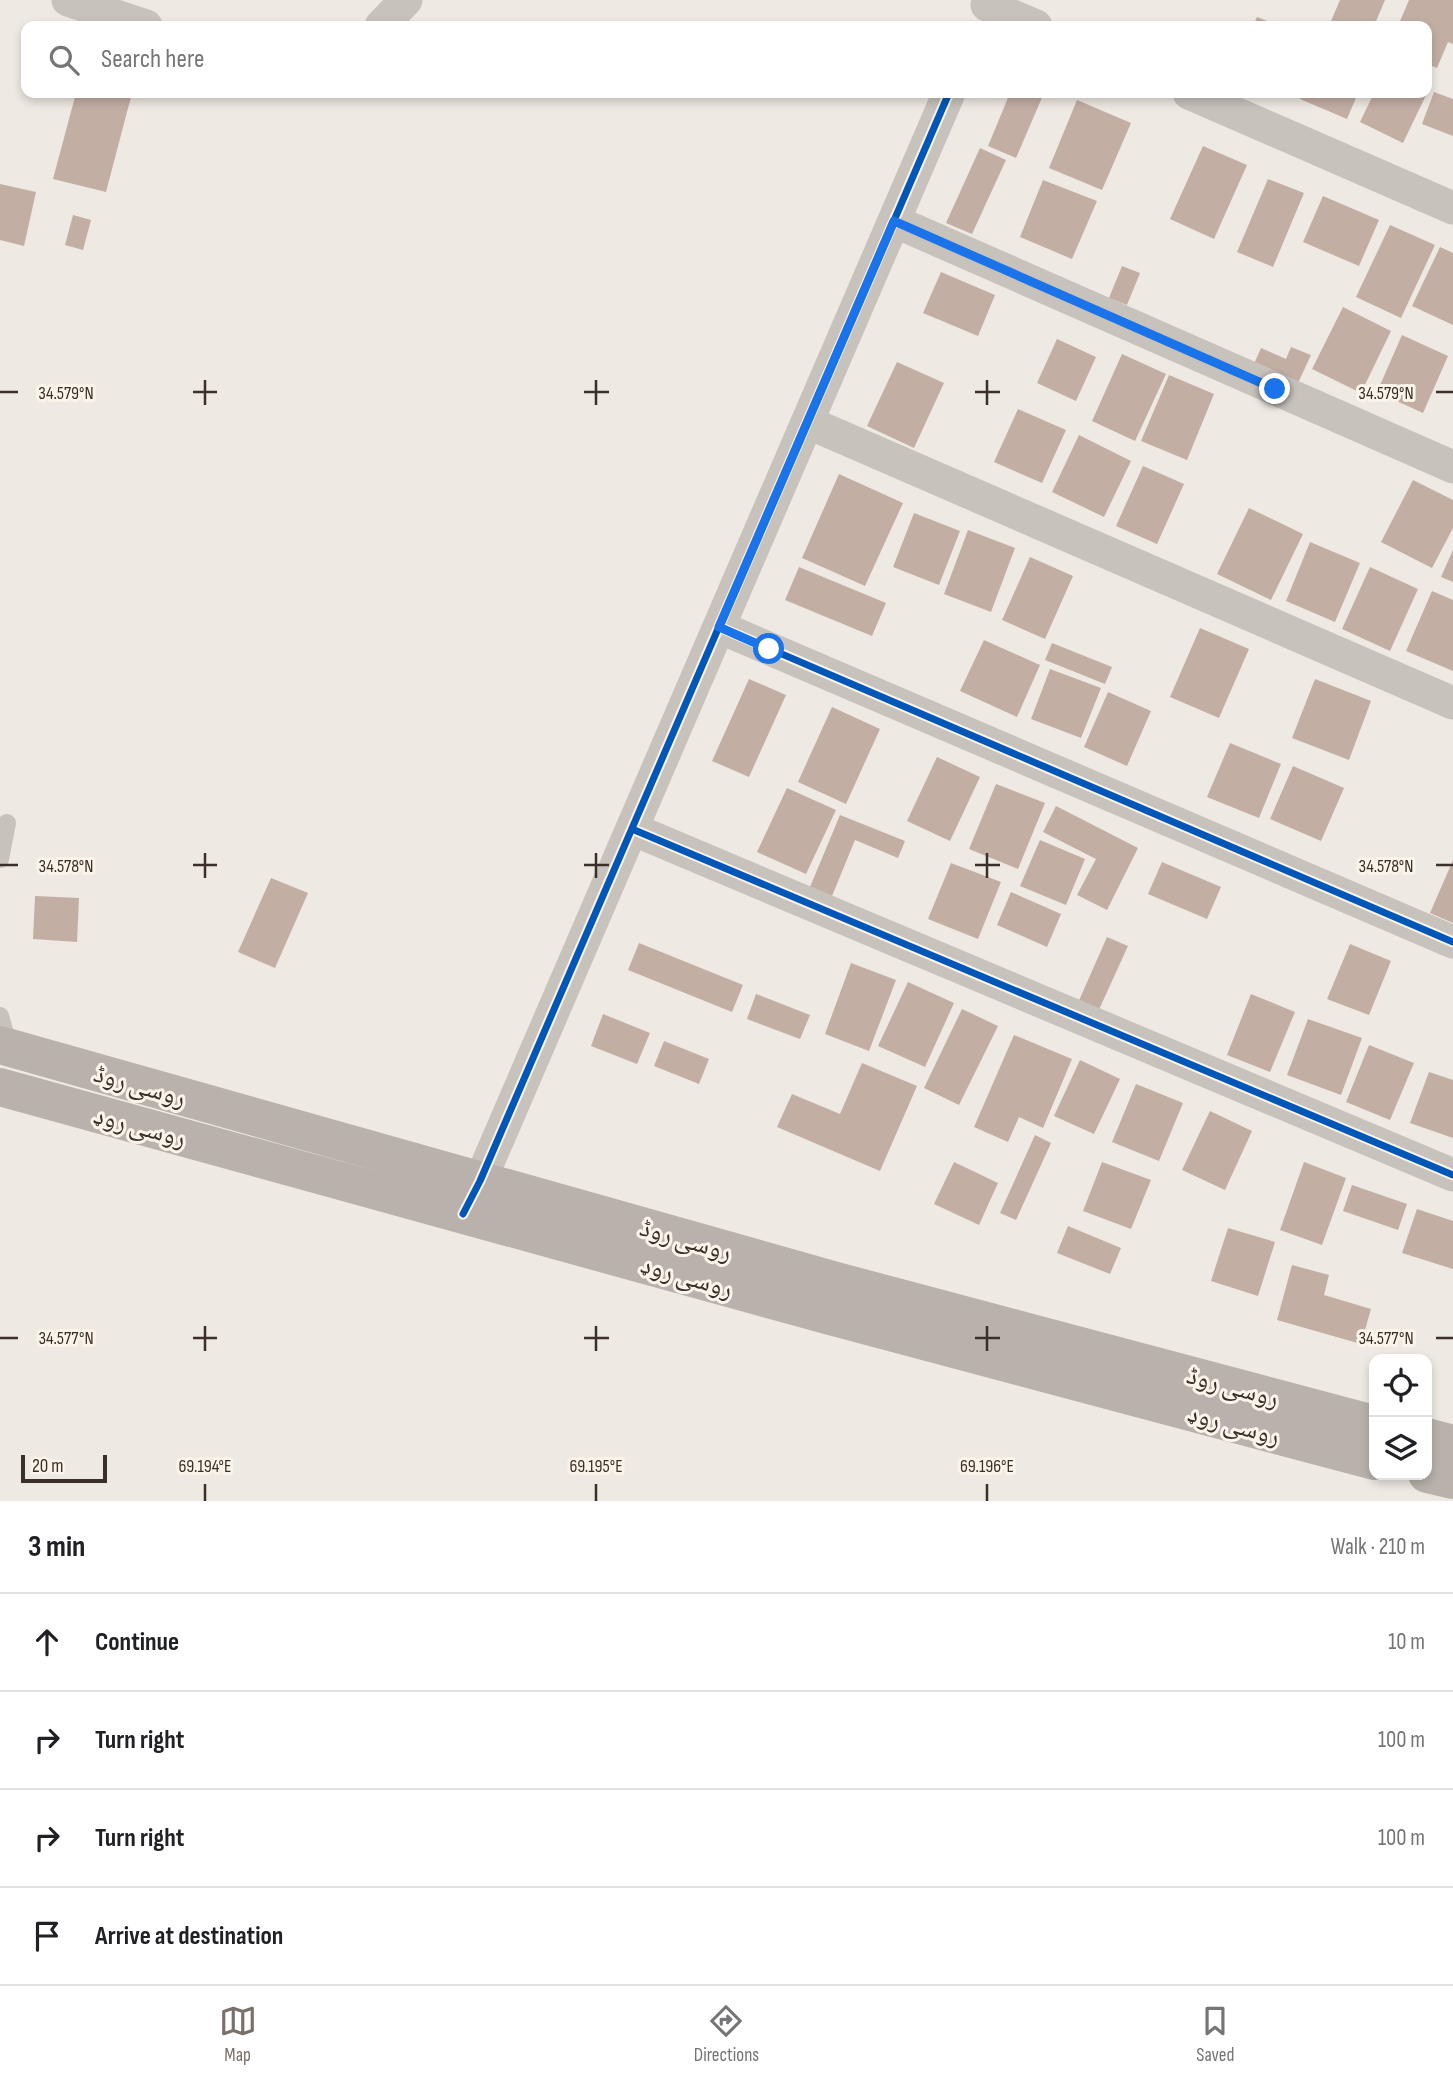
<!DOCTYPE html>
<html lang="en">
<head>
<meta charset="utf-8">
<style>
	body { margin:0; font-family:"Sofia Sans Condensed","Noto Naskh Arabic",sans-serif; background:#f2f2f2; color:#202124 }
	.controls { position:absolute; right:21px; bottom:21px; display:grid; overflow:hidden; border-radius:14px; box-shadow:0 4px 10px #0003 }
	.controls button { width:63px; height:63px; display:grid; place-items:center; padding:0; border:0; border-bottom:2px solid #e0e0e0; background:#fff; color:#202124; font:35px sans-serif }
	.scale { position:absolute; left:21px; bottom:18px; width:86px; box-sizing:border-box; padding-left:7px; border:4px solid #3a2f29; border-top:0; font-size:19px; line-height:24px; white-space:nowrap; color:#3a2f29; -webkit-text-stroke:5px #fbf4eb; paint-order:stroke }
	.stop { position:absolute; width:21px; height:21px; margin:-16px; border:5px solid #1a73e8; border-radius:50%; background:#fff }
	.stop.end { background:#1a73e8; border-color:#fff; box-shadow:0 2px 7px #0008 }
	.list { margin:0; padding:0; list-style:none }
	h2 { display:flex; justify-content:space-between; align-items:center; height:91px; margin:0; padding:0 28px; font-size:30px }
	h2 small { font-size:23px; font-weight:400; color:#757577 }
	.list li { display:grid; grid-template-columns:46px 1fr auto; gap:21px; align-items:center; box-sizing:border-box; height:98px; padding:0 28px; border-top:2px solid #e0e0e0 }
	.list b { display:block; font-size:26px; white-space:nowrap }
	.list em { font-size:23px; font-style:normal; color:#757577 }
	.icon { flex:none; width:38px; height:38px; fill:none; stroke:currentColor; stroke-width:2; stroke-linecap:round; stroke-linejoin:round }
	.map { position:relative; flex:none; width:1453px; height:1501px; overflow:hidden }
	.search { position:absolute; background:#fff; box-shadow:0 4px 10px #0003; left:21px; right:21px; top:21px; height:77px; display:flex; align-items:center; gap:18px; box-sizing:border-box; padding:0 24px; border-radius:14px; color:#757577; font-size:26px }
	.sheet { height:483px; background:#fff }
	nav { display:flex; justify-content:space-around; align-items:center; box-sizing:border-box; height:98px; border-top:2px solid #e0e0e0; background:#fff; font-size:19px; color:#757577 }
	nav a { display:grid; justify-items:center; gap:4px }
	nav .on { color:#79706a }
	.map>svg:first-child { display:block }
</style>
</head>
<body>
<div class="map">
<svg width="1453" height="1501" viewBox="0 0 1453 1501">
	<rect width="100%" height="100%" fill="#efe9e3"/>
	<path fill="#c3aea4" d="M1340 0H1385L1374 26H1344L1331 21Z
		M1409 0H1453V44L1448 42 1437 68 1427 64V26H1398Z
		M1257 17 1280 26H1253Z
		M1434 92 1453 99V136L1422 124Z
		M76 93H132L106 192 53 179Z
		M1010 93H1044L1016 158 988 146Z
		M1303 93H1358L1347 119 1300 99Z
		M1374 93H1427L1403 143 1360 122Z
		M1077 100 1131 123 1102 190 1049 168Z
		M1203 146 1247 165 1214 239 1170 219Z
		M980 148 1006 160 972 234 946 223Z
		M1268 179 1304 193 1273 267 1237 252Z
		M1043 180 1097 201 1072 259 1020 237Z
		M0 184 36 192 24 246 0 240Z
		M1323 196 1379 220 1359 266 1303 242Z
		M73 215 91 220 83 250 65 245Z
		M1390 225 1435 245 1401 318 1356 297Z
		M1440 247 1453 253V325L1412 306Z
		M1122 266 1140 273 1127 305 1109 298Z
		M941 272 995 295 978 336 923 313Z
		M1343 307 1391 331 1361 393 1312 369Z
		M1402 335 1448 356 1423 413 1377 392Z
		M1057 339 1096 357 1076 401 1037 383Z
		M1291 347 1311 355 1298 383 1254 364 1261 348 1286 359Z
		M1122 354 1166 374 1135 441 1092 421Z
		M897 362 944 383 914 448 867 426Z
		M1169 375 1214 394 1187 460 1141 441Z
		M1018 409 1066 430 1042 483 994 462Z
		M1079 435 1131 461 1104 517 1052 492Z
		M1143 466 1184 484 1157 544 1116 526Z
		M839 474 903 503 865 586 802 558Z
		M1413 480 1453 500V528L1432 568 1381 542Z
		M1249 508 1303 534 1271 600 1217 574Z
		M914 513 960 531 939 585 893 567Z
		M968 530 1015 548 991 612 944 594Z
		M1310 542 1360 563 1335 622 1286 601Z
		M1453 550V582L1441 577Z
		M1030 557 1073 576 1045 639 1002 620Z
		M799 567 886 603 872 636 785 600Z
		M1370 567 1418 589 1390 651 1342 629Z
		M1432 591 1453 600V671L1406 651Z
		M1200 628 1249 649 1219 718 1170 697Z
		M984 640 1040 665 1017 717 960 691Z
		M1052 643 1112 667 1105 684 1045 660Z
		M1050 669 1101 688 1081 738 1031 719Z
		M749 679 786 695 749 777 712 761Z
		M1315 679 1371 701 1349 760 1292 738Z
		M1108 692 1151 711 1127 766 1084 747Z
		M832 707 880 729 846 804 798 782Z
		M1230 743 1281 764 1259 818 1207 797Z
		M937 757 980 777 950 841 907 821Z
		M1293 766 1344 788 1321 841 1270 819Z
		M996 784 1045 803 1018 869 969 849Z
		M787 788 836 810 806 874 757 852Z
		M1056 806 1138 848 1107 910 1077 895 1096 859 1043 832Z
		M840 815 905 841 898 858 855 840 832 896 810 887Z
		M1040 840 1085 859 1066 905 1020 886Z
		M1453 860V923L1430 913Z
		M1162 862 1221 887 1207 919 1148 894Z
		M951 863 1001 882 978 939 928 919Z
		M271 878 308 893 275 968 238 952Z
		M1011 892 1061 914 1047 947 997 925Z
		M35 896 79 898 77 942 33 939Z
		M1107 937 1128 946 1097 1014 1077 1005Z
		M639 943 743 985 732 1012 628 970Z
		M1350 944 1391 961 1369 1015 1327 999Z
		M851 963 896 980 869 1051 825 1034Z
		M908 982 954 1003 925 1067 878 1046Z
		M756 994 810 1015 800 1039 747 1019Z
		M1251 994 1295 1012 1270 1072 1227 1055Z
		M962 1009 998 1026 959 1105 924 1088Z
		M603 1014 650 1033 637 1064 591 1046Z
		M1308 1019 1362 1038 1341 1095 1287 1075Z
		M1014 1035 1072 1059 1043 1128 1019 1117 1008 1142 974 1127Z
		M664 1041 709 1059 699 1084 654 1066Z
		M1369 1045 1414 1063 1390 1120 1346 1102Z
		M1080 1060 1120 1079 1094 1134 1054 1116Z
		M862 1063 917 1086 880 1171 777 1127 792 1094 840 1114Z
		M1429 1072 1453 1080V1138L1410 1123Z
		M1136 1084 1183 1103 1159 1161 1112 1142Z
		M1210 1111 1252 1131 1225 1190 1182 1170Z
		M1035 1135 1051 1143 1016 1220 1000 1213Z
		M954 1162 998 1183 979 1225 934 1204Z
		M1102 1162 1151 1180 1131 1229 1083 1211Z
		M1304 1162 1346 1178 1322 1245 1280 1230Z
		M1352 1185 1407 1204 1398 1230 1343 1211Z
		M1417 1209 1453 1221V1269L1402 1253Z
		M1068 1226 1121 1248 1110 1274 1057 1253Z
		M1228 1228 1275 1242 1258 1296 1211 1281Z
		M1292 1265 1329 1275 1324 1295 1371 1309 1361 1344 1277 1320Z"/>
	<g fill="none" stroke-linecap="round" stroke-linejoin="round">
		<path stroke="#c8c2bc" stroke-width="18" d="M0 859 7 823
			M0 1016 9 1048"/>
		<path stroke="#c8c2bc" stroke-width="33" d="M68 0 146 26
			M987 5 1036 26
			M381 26 406 0
			M1189 93 1453 208
			M894 221 1453 467
			M807 422 1453 703
			M719 627 1453 942
			M632 829 1453 1175
			M469 1202 480 1181 949 93"/>
		<path stroke="#b9b2ac" stroke-width="38" d="M0 1045 840 1282 1374 1424
			M0 1087 830 1316 1374 1461
			M1427 1437 1453 1444
			M1427 1474 1453 1480"/>
		<g stroke="#fbf4eb" stroke-width="11">
			<path id="cycleway" d="M719 627 1453 942
				M632 829 1453 1175
				M463 1214 480 1181 949 93"/>
		</g>
		<use href="#cycleway" stroke="#0057b8" stroke-width="7"/>
	</g>
	<g fill="none" stroke-linecap="round" stroke-linejoin="round">
		<path stroke="#1a73e8" stroke-width="9" d="M769 649 719 627 894 221 1275 389"/>
	</g>
	<path fill="none" stroke="#3a2f29" stroke-width="2.5" d="M205 380V405M596 380V405M987 380V405M0 392H18M193 392H217M584 392H609M975 392H1000M1436 392H1453M205 853V878M596 853V878M987 853V878M0 865H18M193 865H217M584 865H609M975 865H1000M1436 865H1453M205 1326V1351M596 1326V1351M987 1326V1351M0 1338H18M193 1338H217M584 1338H609M975 1338H1000M1436 1338H1453M205 1484V1501M596 1484V1501M987 1484V1501"/>
	<g text-anchor="middle" stroke-width="6" stroke-linejoin="round" paint-order="stroke">
		<g font-size="26" fill="#3a2f29" stroke="#fbf4eb">
			<text transform="translate(140 1085) rotate(16)" y="9">روسی روڈ</text>
			<text transform="translate(140 1126) rotate(15)" y="9">روسی روډ</text>
			<text transform="translate(686 1239) rotate(16)" y="9">روسی روڈ</text>
			<text transform="translate(687 1276) rotate(16)" y="9">روسی روډ</text>
			<text transform="translate(1233 1386) rotate(15)" y="9">روسی روڈ</text>
			<text transform="translate(1234 1424) rotate(15)" y="9">روسی روډ</text>
		</g>
	</g>
	<g font-size="18" text-anchor="middle" fill="#3a2f29" stroke="#fbf4eb" stroke-width="6" stroke-linejoin="round" paint-order="stroke">
		<text x="66" y="399">34.579°N</text>
		<text x="1386" y="399">34.579°N</text>
		<text x="66" y="872">34.578°N</text>
		<text x="1386" y="872">34.578°N</text>
		<text x="66" y="1344">34.577°N</text>
		<text x="1386" y="1344">34.577°N</text>
		<text x="205" y="1472">69.194°E</text>
		<text x="596" y="1472">69.195°E</text>
		<text x="987" y="1472">69.196°E</text>
	</g>
</svg>
<div class="controls">
<button><svg class="icon" aria-label="locate" viewBox="0 0 24 24"><circle cx="12" cy="12" r="6"/><path d="M12 2v4M12 18v4M2 12h4M18 12h4"/></svg></button>
<button><svg class="icon" aria-label="layers" viewBox="0 0 24 24"><path d="M12 4l9 5-9 5-9-5zM3 14l9 5 9-5"/></svg></button>
</div>
<div class="scale">20 m</div>
<div class="stop" style="left:769px;top:649px"></div>
<div class="stop end" style="left:1275px;top:389px"></div>
<div class="search"><svg class="icon" aria-label="search" viewBox="0 0 24 24"><circle cx="10" cy="10" r="6"/><path d="M15 15l6 6"/></svg>Search here</div>
</div>
<section class="sheet">
<h2>3 min<small>Walk · 210 m</small></h2>
<ul class="list">
<li><svg class="icon" aria-label="ahead" viewBox="0 0 24 24"><path d="M12 20V5M6 11l6-6 6 6"/></svg><div><b>Continue</b></div><em>10 m</em></li>
<li><svg class="icon" aria-label="right" viewBox="0 0 24 24"><path d="M7 20v-9h11M14 6l5 5-5 5"/></svg><div><b>Turn right</b></div><em>100 m</em></li>
<li><svg class="icon" aria-label="right" viewBox="0 0 24 24"><path d="M7 20v-9h11M14 6l5 5-5 5"/></svg><div><b>Turn right</b></div><em>100 m</em></li>
<li><svg class="icon" aria-label="arrive" viewBox="0 0 24 24"><path d="M6 21V4h12l-3 4 3 4H6"/></svg><div><b>Arrive at destination</b></div></li>
</ul>
</section>
<nav>
<a class="on"><svg class="icon" aria-label="map" viewBox="0 0 24 24"><path d="M3 6l6-2 6 2 6-2v14l-6 2-6-2-6 2zM9 4v14M15 6v14"/></svg>Map</a>
<a><svg class="icon" aria-label="directions" viewBox="0 0 24 24"><path d="M12 3l9 9-9 9-9-9zM9 14v-3h6M13 9l2 2-2 2"/></svg>Directions</a>
<a><svg class="icon" aria-label="saved" viewBox="0 0 24 24"><path d="M7 4h10v16l-5-4-5 4z"/></svg>Saved</a>
</nav>
</body>
</html>
